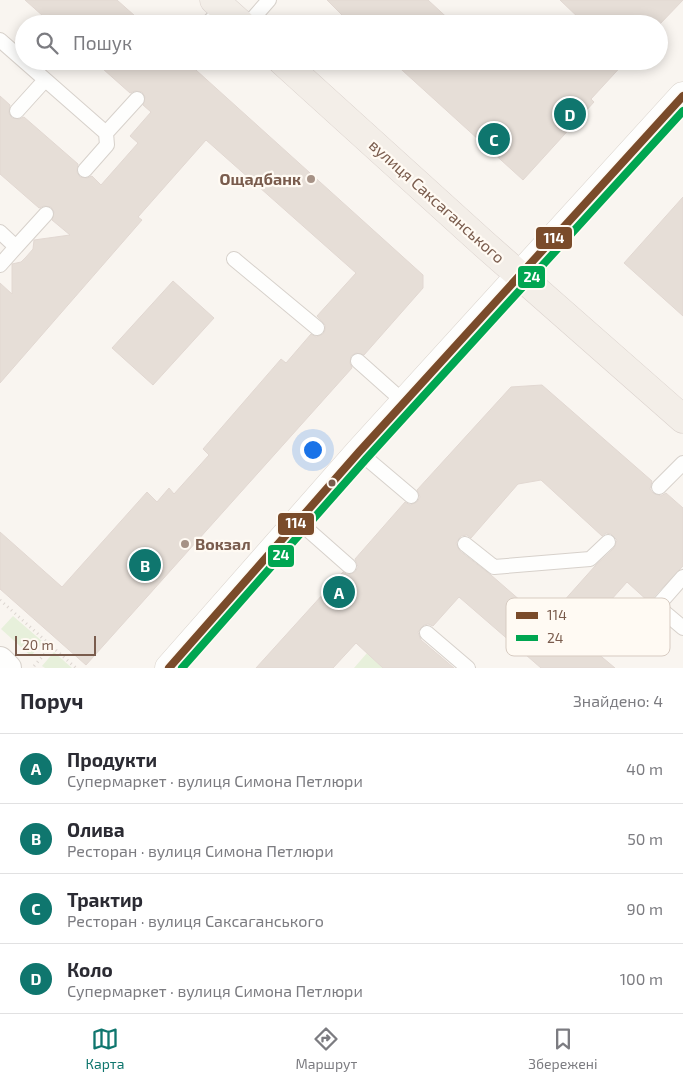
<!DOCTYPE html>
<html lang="uk">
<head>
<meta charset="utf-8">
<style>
	body { margin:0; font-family:"Exo 2",sans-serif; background:#f2f2f3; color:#2b2b33 }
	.scale { position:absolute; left:15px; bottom:12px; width:81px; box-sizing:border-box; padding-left:5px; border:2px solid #7a5c4d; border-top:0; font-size:14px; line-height:18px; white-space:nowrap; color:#7a5c4d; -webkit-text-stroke:4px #fffaf3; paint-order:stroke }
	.you { position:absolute; left:312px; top:449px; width:18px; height:18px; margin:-12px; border:4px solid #fff; border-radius:50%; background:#1a73e8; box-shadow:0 0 0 8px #1a73e833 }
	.badge { display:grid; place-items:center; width:32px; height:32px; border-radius:50%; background:#0f766e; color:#fff; font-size:16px; font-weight:700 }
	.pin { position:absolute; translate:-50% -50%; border:2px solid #fff; box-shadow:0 1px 5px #0006 }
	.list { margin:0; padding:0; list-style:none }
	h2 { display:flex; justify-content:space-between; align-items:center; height:65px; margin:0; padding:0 20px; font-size:21px }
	h2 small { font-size:16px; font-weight:400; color:#7c7c81 }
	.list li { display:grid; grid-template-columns:32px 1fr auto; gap:15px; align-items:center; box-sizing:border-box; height:70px; padding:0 20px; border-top:1px solid #e1e1e2 }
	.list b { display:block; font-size:19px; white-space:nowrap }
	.list p { margin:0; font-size:16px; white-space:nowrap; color:#7c7c81 }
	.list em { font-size:16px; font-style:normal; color:#7c7c81 }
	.icon { flex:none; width:28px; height:28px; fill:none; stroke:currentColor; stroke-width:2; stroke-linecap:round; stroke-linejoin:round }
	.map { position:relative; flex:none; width:683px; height:668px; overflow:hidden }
	.search { position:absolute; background:#fff; box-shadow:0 2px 12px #0003; left:15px; right:15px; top:15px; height:55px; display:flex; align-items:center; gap:12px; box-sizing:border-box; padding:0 18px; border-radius:28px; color:#7c7c81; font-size:19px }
	.sheet { height:345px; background:#fff }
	nav { display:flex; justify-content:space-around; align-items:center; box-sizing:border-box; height:70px; border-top:1px solid #e1e1e2; background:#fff; font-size:14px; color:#7c7c81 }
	nav a { display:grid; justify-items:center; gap:2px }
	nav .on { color:#0f766e }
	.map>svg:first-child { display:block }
</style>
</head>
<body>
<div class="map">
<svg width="683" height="668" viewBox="0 0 683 668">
	<rect width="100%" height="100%" fill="#f9f5f0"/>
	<path fill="#e7f0db" d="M13 616 43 642 31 656 1 629Z
		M54 652 72 668H45L42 666Z
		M367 653 383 668H354Z"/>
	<path fill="#e6ded7" stroke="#e2d8d2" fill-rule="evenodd" d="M25 0H117L144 24H52Z
		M327 0H428L454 24H351Z
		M560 0H683L659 25V24H580L582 21Z
		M94 61H186L423 275V288L364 355 356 353 351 356 350 363 352 368 86 665 0 589V532L62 587 147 492 157 502 169 488 174 494 209 455 203 449 281 359 286 363 311 334 316 337 323 334 325 330V325L317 316 356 273 206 140 138 217 142 220 0 383V283L12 294V264L21 262 26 257 33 249 34 240 70 235 52 220 54 212 51 207 44 206 39 208 0 174V96L10 105 9 113 12 118 19 119 24 117 78 164 77 172 80 177 87 178 92 176 101 185 138 143 130 136 151 112 143 105 145 97 142 92 135 91 130 93Z
		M392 61H626L591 99 594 102 523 180Z
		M683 197V316L624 263Z
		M173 281 214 318 153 385 112 348Z
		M542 385 652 481 650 489 653 493 661 496 666 493 683 508V566L649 602 627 582 578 637 615 668H541L459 597 433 626 428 624 424 625 418 632 421 640 454 668H383L356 643 333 668H256L343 572 348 575 355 572 358 567 355 559 405 502 410 505 417 502 420 497 417 490 511 387ZM541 480 602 536 606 533 611 534 617 540 614 548 595 566 545 622 491 575 460 551 456 543 461 536 467 535 471 538 518 484Z"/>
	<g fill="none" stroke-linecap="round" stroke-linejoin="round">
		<g stroke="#d7d1cb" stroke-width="16">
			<path id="service" d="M207 24 223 8
				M248 24 269 0
				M0 40 106 133
				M17 111 45 80
				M85 170 107 145 106 133 137 99
				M0 232 16 247 46 214
				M234 259 317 328
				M0 265 16 247
				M358 361 404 402
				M359 452 411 496
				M659 487 683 463
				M298 521 349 566
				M465 544 494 567 590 559 608 542
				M657 606 683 628
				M427 633 468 668
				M631 636 683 577"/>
		</g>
		<g stroke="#d7d1cb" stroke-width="28">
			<path id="minor" d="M0 660 8 668"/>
		</g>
		<g stroke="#d9d2cb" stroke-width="29">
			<path id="secondary" d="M169 668 359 452 683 96"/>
		</g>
		<g stroke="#dad1cc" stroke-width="29">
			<path id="primary" d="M214 0 241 24
				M282 61 484 244 683 419"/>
		</g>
		<path stroke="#dcd5d0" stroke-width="3" stroke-dasharray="1 4" stroke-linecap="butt" d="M0 600 76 668
			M34 666 52 646"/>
		<use href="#service" stroke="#fefefd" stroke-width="14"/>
		<use href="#minor" stroke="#fefefd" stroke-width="26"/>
		<use href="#secondary" stroke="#fefefd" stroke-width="28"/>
		<use href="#primary" stroke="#f3eee8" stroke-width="28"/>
		<g stroke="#fffaf3" stroke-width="11">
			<path id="bus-1" d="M169 668 359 452 683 96"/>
		</g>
		<g stroke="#fffaf3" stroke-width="11">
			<path id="bus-2" d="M182 668 366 459 683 111"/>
		</g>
		<use href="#bus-1" stroke="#7a4b2a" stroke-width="8"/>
		<use href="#bus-2" stroke="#00a651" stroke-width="8"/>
	</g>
	<g fill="#a69286" stroke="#fffaf3" stroke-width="2">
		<circle cx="311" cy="179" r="5"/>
		<circle cx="185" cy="544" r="5"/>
	</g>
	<circle fill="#7a5c4d" stroke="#fffaf3" stroke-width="2" cx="332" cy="483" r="4.5"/>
	<g text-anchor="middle" stroke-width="4.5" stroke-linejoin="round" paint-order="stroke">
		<g font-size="16" font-weight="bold" fill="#7a5c4d" stroke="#fffaf3" text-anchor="end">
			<text x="301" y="185">Ощадбанк</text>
			<text x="195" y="550" text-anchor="start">Вокзал</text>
		</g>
		<g font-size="16" fill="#7a5c4d" stroke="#fffaf3">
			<text transform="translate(437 201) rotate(42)" y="6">вулиця Саксаганського</text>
		</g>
	</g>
	<rect x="506" y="598" width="164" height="58" rx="8" fill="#fffaf3" stroke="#d7cbc1" stroke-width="1"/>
	<rect x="516" y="612" width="22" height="7" fill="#7a4b2a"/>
	<rect x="516" y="635" width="22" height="6" fill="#00a651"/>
	<g font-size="14" fill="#7a5c4d">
		<text x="547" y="620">114</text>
		<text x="547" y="643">24</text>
	</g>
	<g stroke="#fffaf3" stroke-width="2">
		<rect x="535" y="226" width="38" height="24" rx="5" fill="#7a4b2a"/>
		<rect x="517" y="265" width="29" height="24" rx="5" fill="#00a651"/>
		<rect x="277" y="512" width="38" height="24" rx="5" fill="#7a4b2a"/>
		<rect x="267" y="544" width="28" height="24" rx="5" fill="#00a651"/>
	</g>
	<g font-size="14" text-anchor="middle" font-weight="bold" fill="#fff">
		<text x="554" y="243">114</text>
		<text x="532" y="282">24</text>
		<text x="296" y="528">114</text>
		<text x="281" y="560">24</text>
	</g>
</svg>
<div class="scale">20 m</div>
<div class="you"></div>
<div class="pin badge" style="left:339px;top:592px">A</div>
<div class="pin badge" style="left:145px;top:565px">B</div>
<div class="pin badge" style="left:494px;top:139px">C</div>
<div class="pin badge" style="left:570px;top:114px">D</div>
<div class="search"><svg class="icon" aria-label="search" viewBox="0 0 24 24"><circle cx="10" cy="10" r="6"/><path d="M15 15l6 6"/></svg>Пошук</div>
</div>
<section class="sheet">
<h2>Поруч<small>Знайдено: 4</small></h2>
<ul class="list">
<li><span class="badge">A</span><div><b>Продукти</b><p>Супермаркет · вулиця Симона Петлюри</p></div><em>40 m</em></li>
<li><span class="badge">B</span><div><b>Олива</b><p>Ресторан · вулиця Симона Петлюри</p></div><em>50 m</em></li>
<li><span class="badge">C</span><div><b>Трактир</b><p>Ресторан · вулиця Саксаганського</p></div><em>90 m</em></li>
<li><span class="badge">D</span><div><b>Коло</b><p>Супермаркет · вулиця Симона Петлюри</p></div><em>100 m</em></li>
</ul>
</section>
<nav>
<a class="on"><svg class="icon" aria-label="map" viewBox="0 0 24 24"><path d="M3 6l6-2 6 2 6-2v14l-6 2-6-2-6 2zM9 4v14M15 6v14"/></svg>Карта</a>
<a><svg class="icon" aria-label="directions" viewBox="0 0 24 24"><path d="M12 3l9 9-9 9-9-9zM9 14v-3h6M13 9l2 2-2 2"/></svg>Маршрут</a>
<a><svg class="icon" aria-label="saved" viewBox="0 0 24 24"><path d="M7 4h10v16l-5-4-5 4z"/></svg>Збережені</a>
</nav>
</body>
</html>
